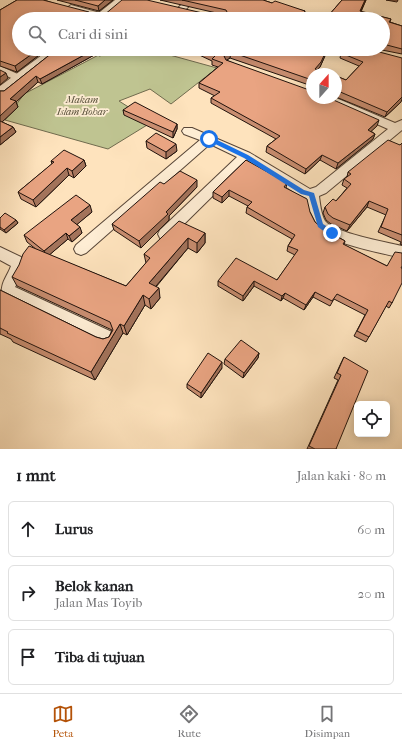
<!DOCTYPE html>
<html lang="id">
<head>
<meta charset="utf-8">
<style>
	body { margin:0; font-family:"IM FELL French Canon",serif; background:#f2f2f2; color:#202124 }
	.controls { position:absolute; right:12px; bottom:12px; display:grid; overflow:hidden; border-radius:6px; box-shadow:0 2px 10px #0003 }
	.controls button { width:36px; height:36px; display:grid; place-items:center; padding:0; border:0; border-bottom:1px solid #e0e0e0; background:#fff; color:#202124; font:20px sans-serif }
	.compass { position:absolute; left:306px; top:68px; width:36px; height:36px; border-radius:50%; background:#fff; box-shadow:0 2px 10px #0003; rotate:21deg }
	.stop { position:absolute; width:12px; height:12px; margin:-9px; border:3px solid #1a73e8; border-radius:50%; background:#fff }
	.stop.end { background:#1a73e8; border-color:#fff; box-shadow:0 1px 4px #0008 }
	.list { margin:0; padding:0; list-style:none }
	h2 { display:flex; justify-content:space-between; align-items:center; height:52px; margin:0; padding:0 16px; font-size:17px }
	h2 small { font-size:13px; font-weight:400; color:#757577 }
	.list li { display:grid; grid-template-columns:26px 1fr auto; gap:12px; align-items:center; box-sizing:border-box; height:56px; margin:0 8px 8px; padding:0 8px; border:1px solid #e0e0e0; border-radius:6px }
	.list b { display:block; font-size:15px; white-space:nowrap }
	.list p { margin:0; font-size:13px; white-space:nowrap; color:#757577 }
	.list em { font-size:13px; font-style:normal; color:#757577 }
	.icon { flex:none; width:22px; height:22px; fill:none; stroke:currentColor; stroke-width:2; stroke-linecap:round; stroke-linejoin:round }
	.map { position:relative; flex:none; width:402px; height:449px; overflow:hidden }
	.search { position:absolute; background:#fff; box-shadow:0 2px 10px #0003; left:12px; right:12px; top:12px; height:44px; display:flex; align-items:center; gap:10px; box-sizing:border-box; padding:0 14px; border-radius:22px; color:#757577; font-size:15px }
	.sheet { height:244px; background:#fff }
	nav { display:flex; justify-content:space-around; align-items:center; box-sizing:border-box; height:56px; border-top:1px solid #e0e0e0; background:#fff; font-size:11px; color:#757577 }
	nav a { display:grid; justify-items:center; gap:2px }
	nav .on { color:#b45309 }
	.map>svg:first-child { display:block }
</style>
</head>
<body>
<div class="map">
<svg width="402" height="449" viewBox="0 0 402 449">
	<rect width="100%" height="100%" fill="#fee3bd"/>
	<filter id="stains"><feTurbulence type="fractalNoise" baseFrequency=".005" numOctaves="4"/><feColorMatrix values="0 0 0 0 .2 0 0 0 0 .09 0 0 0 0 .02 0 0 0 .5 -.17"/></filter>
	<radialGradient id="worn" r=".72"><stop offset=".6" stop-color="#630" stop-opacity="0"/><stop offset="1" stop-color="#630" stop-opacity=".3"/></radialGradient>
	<path fill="#bfc491" stroke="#706b4e" d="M110 49H148L217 68 171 104 150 89 119 101 152 122 108 149 5 120 24 94Z"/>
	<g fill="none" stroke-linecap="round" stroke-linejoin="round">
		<g stroke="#584638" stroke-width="2">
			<path id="minor" d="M186 0H195L184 11H178L177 9Z
				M71 5 104 14 105 16 101 19 68 10 67 8Z
				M0 66 22 76 23 78 18 81 0 73Z
				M322 98H336L395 123 402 120V130L326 193 319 196C320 204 321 214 325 221 335 233 385 242 402 246V258C383 253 326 243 315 227 309 219 308 208 306 198L297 194 247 162 170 238 165 240 160 238 158 234 160 230 237 157 210 144 86 253 81 255 76 253 74 249 76 245 200 140 184 134 182 131 184 128H192L250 153 310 189 316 187 388 129 323 100Z
				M0 247 21 257 27 265 23 274 15 287 112 332 114 338 112 344 106 346 100 344 2 296C0 283 7 277 11 266L0 260Z"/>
		</g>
		<g stroke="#584638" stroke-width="2">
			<path id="tertiary" d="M115 0H127L104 19H91Z
				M50 49H64L5 95 0 96V86Z"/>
		</g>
		<use href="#minor" fill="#feedd4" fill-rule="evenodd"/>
		<use href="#tertiary" fill="#feedd4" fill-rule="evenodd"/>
	</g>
	<path fill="#c88d70" stroke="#20120c" d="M17 0H44L90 15H211L221 14 160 0H263L272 3 305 11 303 17 19 19V49H47L17 72 0 66V10Z
		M57 0H113L99 11Z
		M342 0H366L361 12 391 19 390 22 402 26V54L377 49H383V19H329V15Z
		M386 0H398L397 2Z
		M57 49H108L100 56 96 54 42 84 38 82 16 102 18 107 2 122 13 127 16 132 0 145V91H4Z
		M191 49H328L320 67 312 74V86L230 58 226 60 377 126 371 131 375 134 373 139 336 169 320 160 305 174 266 152 267 146 276 139 211 103V98L215 96 199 88V83L218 67 212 65V61L193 52V50Z
		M368 49 401 102 385 117 336 97V76L346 80 359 66 340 58 341 53Z
		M123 110 177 124V129L173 138 124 115Z
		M146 141 177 151 166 159 147 148Z
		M402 143V245L400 244 401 242 378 232 386 215 367 207 347 231 331 224 326 220 323 213 325 207 336 201 347 188 342 185 344 179 347 177 348 172 400 145Z
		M84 160 86 166 74 178 69 175 36 207 21 199 18 192 52 164 51 161Z
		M246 160 287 183 286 188 310 212 315 222 322 228 345 241 344 245 387 266 401 268 392 303 389 308 386 306 366 342 354 336 365 315 334 299 330 306 313 297 304 310 283 298 281 301 254 286 243 301 218 286V281L277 280 295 255 287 251 288 246 292 239 246 213 247 207 248 206 229 196 222 203 213 198V192Z
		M164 184 197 187 169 216V220L141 248 114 230 112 224Z
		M92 212 77 224 82 233 72 242 68 239 49 255 126 286 146 263 144 254 205 233V243L197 253 188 248 156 287 160 298 151 309 145 305 127 335 123 333 95 380 13 342 11 339 0 334V290L96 337 103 339 109 337 112 330 17 286 12 277 37 250 27 242 24 235Z
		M0 218 16 220 18 223 6 233 0 229Z
		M259 353 258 358 243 378 224 364 225 359Z
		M344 357 336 449H307L338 380 334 378 341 363Z
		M222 368 201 398 187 388V384Z"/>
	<path fill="#a3735b" stroke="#20120c" d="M105 0H113L99 11 98 6Z
		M365 0H366L358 17 360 11Z
		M39 49H47L17 72 15 66Z
		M95 49 96 54 42 84 40 79Z
		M100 49H108L100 56 99 50Z
		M327 49H328L320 67 314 74 315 69Z
		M231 52 230 58 224 62V56Z
		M6 73 8 78 0 85V77Z
		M36 76 38 82 16 102 18 107 0 124V116L10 99Z
		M402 97V99L401 102 385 117 387 112Z
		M379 120 377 126 366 136 368 130Z
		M177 124V129L173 138V132Z
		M13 127 16 132 0 145V137Z
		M375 134 373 139 336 169 338 163Z
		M176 144 177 151 166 159V152Z
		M322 155 320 160 305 174 306 169Z
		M84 160 86 166 74 178 72 171Z
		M67 168 69 175 36 207 33 200Z
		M197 180V187L169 216V220L141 248 139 241 166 212Z
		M229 190V196L222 203V197Z
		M369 201 367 207 347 231 350 225Z
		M90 205 92 212 74 227 71 220Z
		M16 220 18 223 6 233 4 230Z
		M80 227 82 233 72 242 69 236Z
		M66 233 68 239 47 257 44 251Z
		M205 233V243L197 253V243Z
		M188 238V248L151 292 149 283Z
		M254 281V286L243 301V296Z
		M159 288 160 298 151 309 149 299Z
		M315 292 313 297 304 310 306 305Z
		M285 293 283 298 281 301 282 296Z
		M143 295 145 305 127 335 124 326Z
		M120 324 123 333 95 380 91 372Z
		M259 353 258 358 243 378 244 373Z
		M222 362V368L201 398V393Z"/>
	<path fill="#e9a482" stroke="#20120c" d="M17 0H43L89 12V15H104L122 0H147L211 15 228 14 226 10 182 0H263L272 3 275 1 305 11 302 16 313 19H19V49H39L15 66 0 61V10Z
		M75 0H105L98 6Z
		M342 0H365L360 11 391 19 389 22 402 26V49L383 44V19H344L329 15Z
		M57 49H95L40 79 36 76 10 99 16 101 0 116V91H4Z
		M199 49H327L321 62 315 69 330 74H312V80L231 52 224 56 226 60 312 91V98H329L379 120 368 130 375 134 338 163 322 155 306 169 267 146 280 136 211 98 220 92 199 83 223 63 212 59 215 56Z
		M347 49H368L402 58V97L387 112 338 91H336V76L346 80 363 62 341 53Z
		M0 70 6 73 0 77Z
		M135 102 177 124 173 132 123 110Z
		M0 121 13 127 0 137Z
		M156 133 176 144 166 152 146 141Z
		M388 140 400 145 402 143V235L381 227 388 209 369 201 350 225 333 218 328 214 325 207 333 199 336 201 351 184 344 179 351 174 348 172Z
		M64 150 84 160 72 171 67 168 33 200 18 192 54 162 51 161Z
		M246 160 287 183 284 187 307 199 310 212 315 222 322 228 345 241 343 244 387 266 395 252 402 253V266L401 268H402V283L392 303 389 301 369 337 357 331 368 310 337 294 332 301 315 292 306 305 285 293 282 296 254 281 243 296 218 281 236 258 277 280 298 250 288 246 295 235 247 207 252 202 229 190 222 197 213 192Z
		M180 171 197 180 166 212 168 214 139 241 112 224 160 182 164 184Z
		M76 195 90 205 71 220 80 227 69 236 66 233 44 251 24 235Z
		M5 213 16 220 4 230 0 227V218Z
		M179 221 205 233 197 243 188 238 149 283 159 288 149 299 143 295 124 326 120 324 91 372 7 333 8 332 0 328V290L96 337 103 339 109 337 113 330 110 322 12 277 19 265 23 254 29 246 126 286 150 258 144 254Z
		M241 340 259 353 244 373 225 359Z
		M208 353 222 362 201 393 187 384Z
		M344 357 368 371 336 449H315L309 446 341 375 337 373Z"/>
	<path fill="#1a73e8" d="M207 137H211L248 155 304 190 314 193 323 224 334 231V235H329L318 227 309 196 301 194 244 158 207 140Z"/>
	<g text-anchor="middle" stroke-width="3.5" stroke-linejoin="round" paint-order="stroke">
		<g font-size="10" font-style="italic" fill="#58503b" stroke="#feedd4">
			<text x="82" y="103">Makam<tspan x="82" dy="12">Islam Bohar</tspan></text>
		</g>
	</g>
	<rect width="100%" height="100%" filter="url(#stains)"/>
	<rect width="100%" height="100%" fill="url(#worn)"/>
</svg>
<div class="controls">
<button><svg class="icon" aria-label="locate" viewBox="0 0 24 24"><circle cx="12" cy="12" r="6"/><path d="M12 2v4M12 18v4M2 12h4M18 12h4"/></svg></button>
</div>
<svg class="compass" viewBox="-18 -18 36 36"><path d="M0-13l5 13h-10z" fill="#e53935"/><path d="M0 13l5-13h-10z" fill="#757577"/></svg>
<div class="stop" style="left:209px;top:139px"></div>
<div class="stop end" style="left:332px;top:233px"></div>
<div class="search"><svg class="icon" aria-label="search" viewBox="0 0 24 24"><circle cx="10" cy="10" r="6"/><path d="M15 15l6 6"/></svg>Cari di sini</div>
</div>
<section class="sheet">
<h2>1 mnt<small>Jalan kaki · 80 m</small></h2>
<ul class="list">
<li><svg class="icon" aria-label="ahead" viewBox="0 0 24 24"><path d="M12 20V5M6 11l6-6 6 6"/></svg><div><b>Lurus</b></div><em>60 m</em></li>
<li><svg class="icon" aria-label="right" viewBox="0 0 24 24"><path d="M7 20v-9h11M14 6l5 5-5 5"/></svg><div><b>Belok kanan</b><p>Jalan Mas Toyib</p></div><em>20 m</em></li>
<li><svg class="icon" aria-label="arrive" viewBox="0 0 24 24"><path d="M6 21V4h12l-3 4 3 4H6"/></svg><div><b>Tiba di tujuan</b></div></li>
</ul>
</section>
<nav>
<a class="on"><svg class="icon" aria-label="map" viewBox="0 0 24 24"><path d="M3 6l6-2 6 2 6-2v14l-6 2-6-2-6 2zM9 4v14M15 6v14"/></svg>Peta</a>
<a><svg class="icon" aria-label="directions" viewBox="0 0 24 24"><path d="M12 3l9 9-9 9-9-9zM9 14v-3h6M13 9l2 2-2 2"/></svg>Rute</a>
<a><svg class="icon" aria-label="saved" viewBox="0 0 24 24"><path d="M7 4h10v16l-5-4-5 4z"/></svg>Disimpan</a>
</nav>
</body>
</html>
